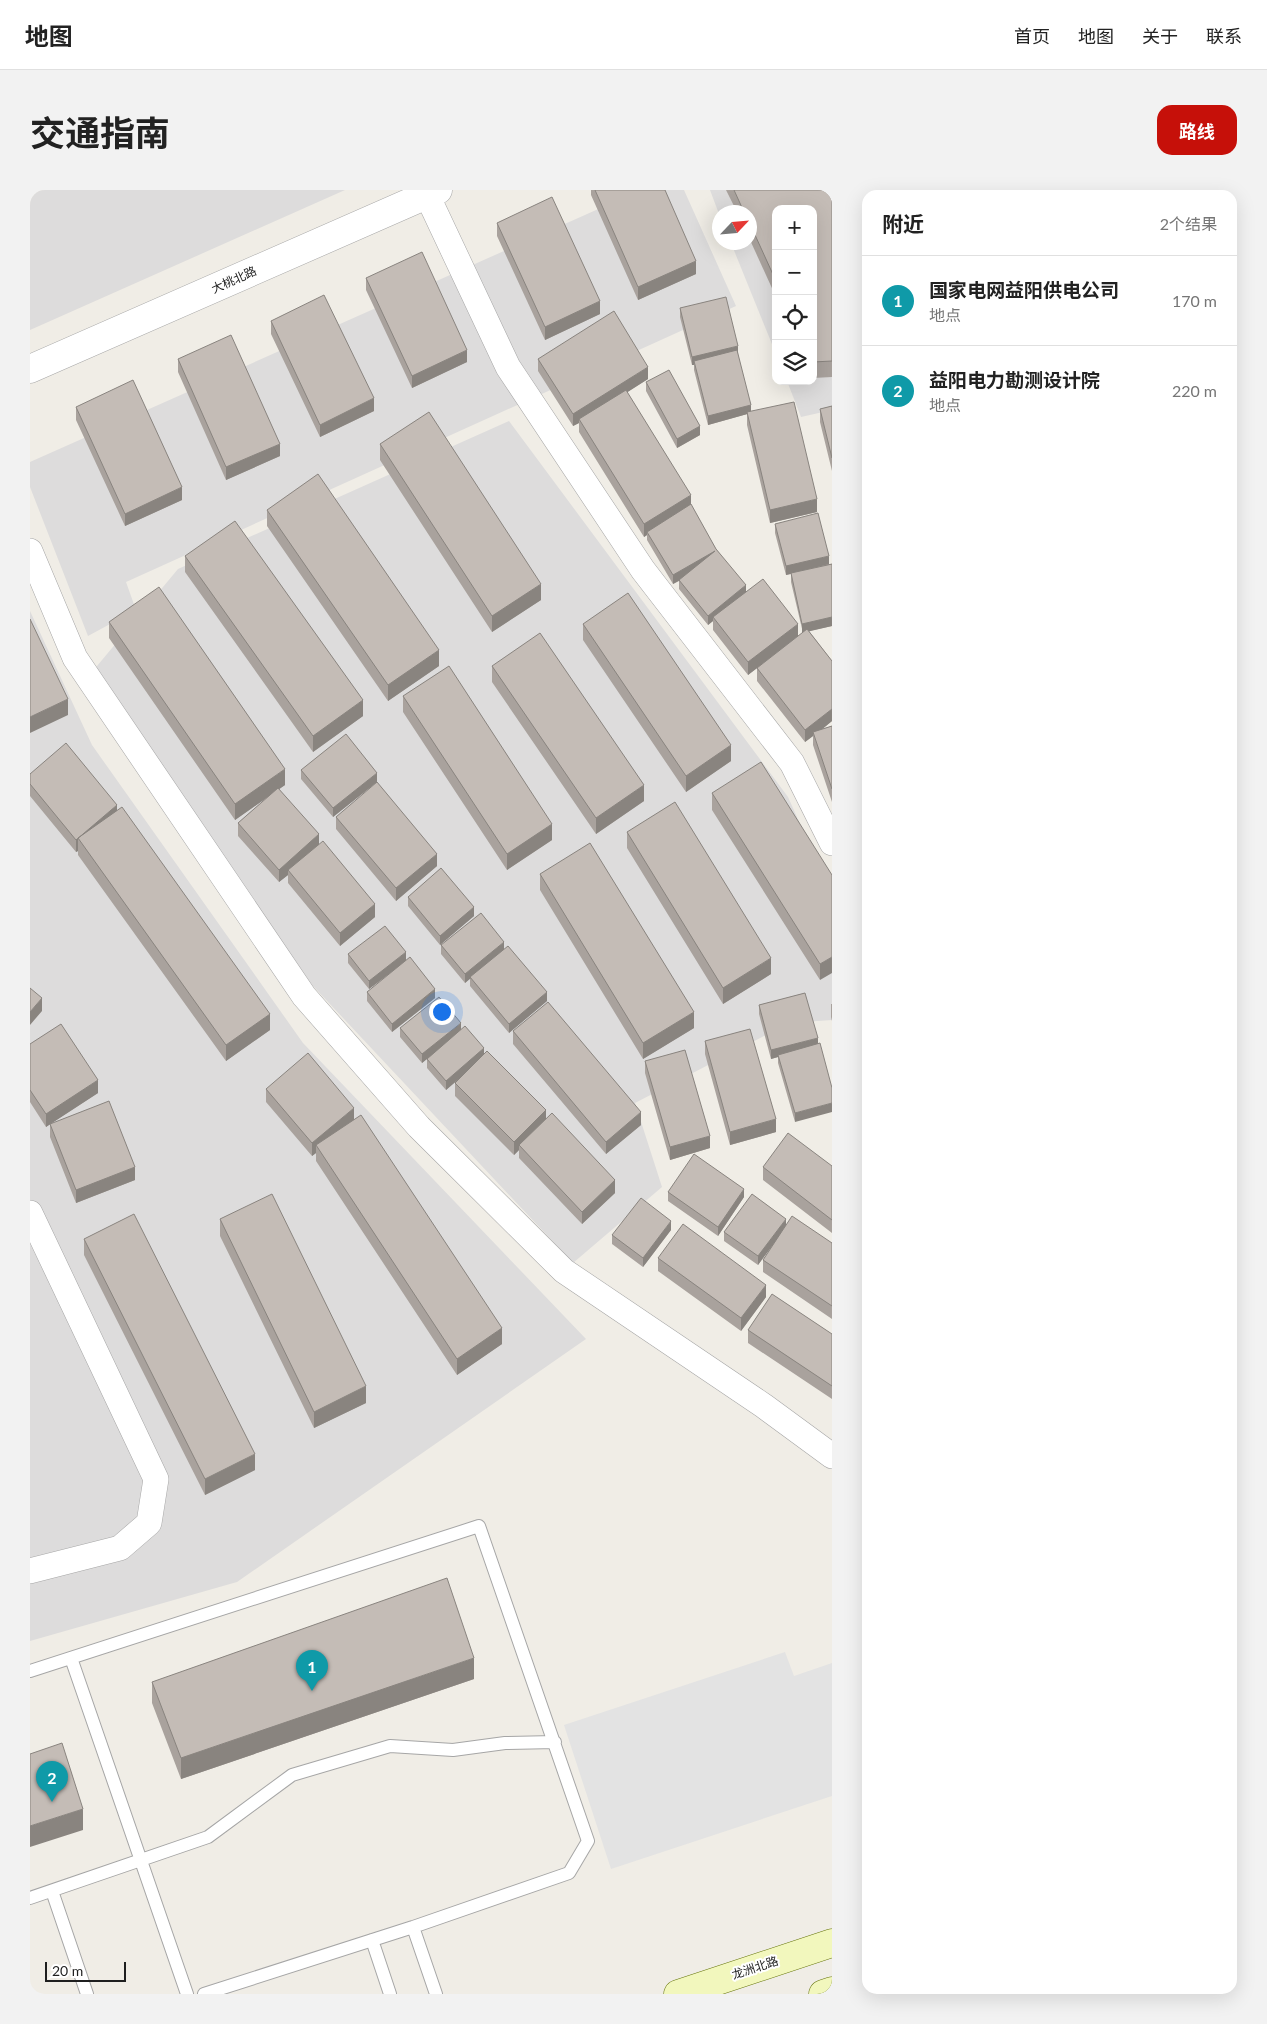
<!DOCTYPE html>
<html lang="zh">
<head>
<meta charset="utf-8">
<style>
	body { margin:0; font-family:Lato,"Noto Sans SC",sans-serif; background:#f2f2f2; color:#222 }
	.controls { position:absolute; right:15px; top:15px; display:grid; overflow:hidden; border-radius:10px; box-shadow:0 5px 20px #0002 }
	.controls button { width:45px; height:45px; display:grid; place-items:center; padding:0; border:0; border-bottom:1px solid #e0e0e0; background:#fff; color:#222; font:25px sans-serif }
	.compass { position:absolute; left:682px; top:15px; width:45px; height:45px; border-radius:50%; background:#fff; box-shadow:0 5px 20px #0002; rotate:64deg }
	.scale { position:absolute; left:15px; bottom:12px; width:81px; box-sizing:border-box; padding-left:5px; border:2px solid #1f1f1f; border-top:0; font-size:14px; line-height:18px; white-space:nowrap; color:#1f1f1f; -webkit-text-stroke:4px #fff; paint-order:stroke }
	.you { position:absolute; left:411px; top:821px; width:18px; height:18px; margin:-12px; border:4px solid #fff; border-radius:50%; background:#1a73e8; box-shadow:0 0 0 8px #1a73e833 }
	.badge { display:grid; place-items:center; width:32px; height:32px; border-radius:50%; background:#c61009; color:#fff; font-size:16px; font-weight:700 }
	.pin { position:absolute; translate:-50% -41px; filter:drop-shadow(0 1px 2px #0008) }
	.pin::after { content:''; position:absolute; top:26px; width:18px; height:15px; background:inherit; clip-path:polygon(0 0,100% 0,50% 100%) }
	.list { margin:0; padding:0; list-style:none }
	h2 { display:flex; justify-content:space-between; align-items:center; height:65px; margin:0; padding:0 20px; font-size:21px }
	h2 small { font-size:16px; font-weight:400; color:#767676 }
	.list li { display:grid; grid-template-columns:32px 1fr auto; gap:15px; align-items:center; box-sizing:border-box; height:90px; padding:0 20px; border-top:1px solid #e0e0e0 }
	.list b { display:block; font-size:19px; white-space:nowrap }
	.list p { margin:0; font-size:16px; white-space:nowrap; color:#767676 }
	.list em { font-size:16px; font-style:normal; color:#767676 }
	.icon { flex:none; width:28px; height:28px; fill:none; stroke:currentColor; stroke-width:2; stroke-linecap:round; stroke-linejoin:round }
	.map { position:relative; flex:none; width:802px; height:1804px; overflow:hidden; border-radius:15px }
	header { display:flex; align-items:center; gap:30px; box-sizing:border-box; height:70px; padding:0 25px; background:#fff; border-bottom:1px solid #e0e0e0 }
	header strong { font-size:24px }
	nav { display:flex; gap:28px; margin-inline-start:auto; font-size:18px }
	.intro { display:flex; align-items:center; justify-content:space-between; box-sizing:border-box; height:120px; padding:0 30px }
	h1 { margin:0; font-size:35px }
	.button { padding:12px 22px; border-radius:15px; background:#c61009; color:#fff; font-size:18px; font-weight:700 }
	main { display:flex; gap:30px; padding:0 30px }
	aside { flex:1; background:#fff; border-radius:15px; box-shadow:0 5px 20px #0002 }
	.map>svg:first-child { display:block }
</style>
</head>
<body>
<header>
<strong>地图</strong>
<nav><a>首页</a><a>地图</a><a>关于</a><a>联系</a></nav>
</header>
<div class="intro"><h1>交通指南</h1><a class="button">路线</a></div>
<main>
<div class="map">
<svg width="802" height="1804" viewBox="0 0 802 1804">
	<rect width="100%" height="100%" fill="#f0ede6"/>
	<path fill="#dddcdc" d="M0 0H315L0 140Z
		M611 0H654L706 116 96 392 106 420 58 446 0 297V272Z
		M680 0H802V220L771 227 757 191H783V19H746V164L701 53 720 52V22H690L689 24Z
		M479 231 758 607 802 705V830L759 833 605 913 632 997 543 1073 283 796 62 482 148 379Z
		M0 421 62 555 273 853 556 1149 207 1392 0 1451Z"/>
	<path fill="#e3e3e3" d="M755 1462 764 1486 802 1473V1606L581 1679 534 1535Z"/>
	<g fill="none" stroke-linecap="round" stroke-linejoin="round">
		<g stroke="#a6a6a6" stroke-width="14">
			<path id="service" d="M41 1468 157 1804
				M0 1481 449 1336 558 1651 539 1683 383 1737 174 1804
				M22 1701 57 1804
				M0 1708 178 1647 262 1585 360 1556 423 1560 475 1553 525 1552
				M383 1737 406 1804
				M342 1750 360 1804"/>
		</g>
		<g stroke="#a6a6a6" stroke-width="26">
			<path id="minor" d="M397 5 478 177 613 380 762 573 802 653
				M0 361 45 468 274 806 389 937 534 1081 734 1216 802 1266
				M0 1023 126 1289 119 1333 90 1358 0 1381"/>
		</g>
		<g stroke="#a6a6a6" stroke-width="29">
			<path id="tertiary" d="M0 179 408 0"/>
		</g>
		<g stroke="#64730a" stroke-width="29">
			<path id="secondary" d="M648 1804 802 1753
				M793 1804 802 1801"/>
		</g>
		<use href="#service" stroke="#fff" stroke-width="12"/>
		<use href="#minor" stroke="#fff" stroke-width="25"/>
		<use href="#tertiary" stroke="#fff" stroke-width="28"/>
		<use href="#secondary" stroke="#f2f7bd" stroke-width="28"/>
	</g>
	<path fill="#a9a29d" d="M561 0H635L666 84 608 110 561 5Z
		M696 0H802V187L783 188V19H746V107L720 50V22H707Z
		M467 33 570 124 515 150 467 46Z
		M336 88 437 172 382 198 336 100Z
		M650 118 708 165 721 222 787 322 740 333 717 235V224L678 235 664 180V175H662L650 127Z
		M241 131 344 221 290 247 241 144Z
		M148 169 250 266 196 290 148 182Z
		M508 169 618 189 597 202 686 359 716 402 768 446 773 443 761 392V384L756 385 745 343V334L799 374H802V436L779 441 802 471V531L792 539 802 536V612L783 555V546L775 552 727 491V478L718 485 683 440V431L678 435 649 399V391L643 394 617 350V345L614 347 549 242V233L543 236 508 181Z
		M616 192 670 245 647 258 616 201Z
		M802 216V281L790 232V219Z
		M46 217 152 310 95 336 46 230Z
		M350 254 511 410 462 442 350 270Z
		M237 320 409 476 358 511 237 336Z
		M155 366 333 526 283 562 155 382Z
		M79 432 255 595 249 599 289 654 345 727 310 756 258 693V685L249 692 208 646V633L239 606 205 630 79 448Z
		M553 434 701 571 656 602 553 450Z
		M462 476 614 611 566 644 462 492Z
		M373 506 522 650 477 680 373 522Z
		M271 580 347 592 303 627 271 589Z
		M0 584 87 620 240 840 196 871 48 665V661L46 662 0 606Z
		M682 603 802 685 790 790 682 620Z
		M306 627 407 676 366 711 306 639Z
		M597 642 741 784 693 814 597 658Z
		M510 684 664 838 613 869 510 700Z
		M378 707 444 726 410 755 378 716Z
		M411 755 474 759 517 811 479 843 440 796V788L435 793 411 764Z
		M318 764 376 771 405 808 362 842 337 811V802L365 780 339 799 318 773Z
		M775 803 765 932 748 873V867L741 869 729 824V815Z
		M801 814H802V831L801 827Z
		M370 838 431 840 454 864 585 1003 552 1034 489 968V960L484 965 425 906V893L430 888 416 900 397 878V869L408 859 392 873 370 847Z
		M483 841 611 935 576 964 483 854Z
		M675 851 746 942 700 955 675 864Z
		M0 854 68 903 20 934 105 990 46 1013 20 947V934L16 937 0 912Z
		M615 871 680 958 640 970 615 883Z
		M236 899 324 930 472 1154 427 1185 286 971V963L282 966 236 912Z
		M802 976V1043L733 990V977Z
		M638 1002 714 1007 688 1046 638 1011Z
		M190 1029 336 1213 284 1238 190 1046Z
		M756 1035 802 1053V1129L733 1082V1070L742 1056 728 1075 694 1051V1042Z
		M641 1040 613 1077 582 1054V1045Z
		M54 1049 225 1280 175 1305 54 1065Z
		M628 1068 736 1107 711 1141 628 1081Z
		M718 1140 802 1144V1209L718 1153Z
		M444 1489 151 1589 122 1513V1492Z"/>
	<path fill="#89847f" d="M666 71V84L608 110V97Z
		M570 111V124L515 150V137Z
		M708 156V164L664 171V175H662V167Z
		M437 160V172L382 198V186Z
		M618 177V189L551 232 549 229V233L543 236V224Z
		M344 208V221L290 247V235Z
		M721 215V223L678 235V226Z
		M670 236V245L647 258V249Z
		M250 254V266L196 290V277Z
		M152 297V310L95 336V324Z
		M661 305V318L617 342V345L614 347V334Z
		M787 309V322L740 333V320Z
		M685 361V370L643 394V385Z
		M799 366V374L756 385V376Z
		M511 394V410L462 442V426Z
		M716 395V404L683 427V431L678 435V426Z
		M802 427V436L772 443V434Z
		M768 434V447L718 485V472Z
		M409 460V476L358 511V495Z
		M38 509V525L0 543V527Z
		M333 510V526L283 562V546Z
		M802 519V531L784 546 783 542V546L775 552V540Z
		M701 555V571L656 602V586Z
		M255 579V595L205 630V614Z
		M347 583V592L303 627V618Z
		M614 595V611L566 644V628Z
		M87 615V628L48 648V661L46 662V650Z
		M522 634V650L477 680V664Z
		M289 644V657L258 680V685L249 692V680Z
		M407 664V676L366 711V698Z
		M345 714V727L310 756V743Z
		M444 717V726L410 755V746Z
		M474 752V761L435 793V784Z
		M376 762V771L339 799V791Z
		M802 767V783L790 790V774Z
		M741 768V784L693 814V798Z
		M405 799V808L362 842V834Z
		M517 802V811L479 843V834Z
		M12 808V821L0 835V822Z
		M664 822V838L613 869V853Z
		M240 824V840L196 871V855Z
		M431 833V842L392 873V864Z
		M788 848V857L748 865V867L741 869V860Z
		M454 858V867L416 900V891Z
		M68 890V903L16 937V924Z
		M802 913V922L765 932V923Z
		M324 918V930L286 955V963L282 966V953Z
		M516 920V932L489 955V960L484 965V952Z
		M611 922V935L576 964V952Z
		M746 929V942L700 955V942Z
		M680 946V958L640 970V957Z
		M105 977V990L46 1013V1000Z
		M585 990V1003L552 1034V1022Z
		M714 999V1007L688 1046V1037Z
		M756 1029V1037L728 1075V1066Z
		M641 1031V1040L613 1077V1068Z
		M736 1095V1107L711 1141V1128Z
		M472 1138V1154L427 1185V1169Z
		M336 1196V1213L284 1238V1222Z
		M225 1264V1280L175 1305V1289Z
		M444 1468V1489L151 1589V1568Z
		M53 1619V1640L0 1657V1636Z"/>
	<path fill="#c4bcb6" stroke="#89847f" d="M565 0H635L666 71 608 97Z
		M704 0H802V171L783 172V19H746V91L720 34V22H714Z
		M522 7 570 111 515 137 467 33Z
		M392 62 437 160 382 186 336 88Z
		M294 105 344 208 290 235 241 131Z
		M696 107 708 156 662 167 650 118Z
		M584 121 618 177 543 224 508 169Z
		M201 145 250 254 196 277 148 169Z
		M707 160 721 215 678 226 664 171Z
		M639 180 670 236 647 249 616 192Z
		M103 190 152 297 95 324 46 217Z
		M596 200 661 305 614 334 549 229Z
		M764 212 787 309 740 320 717 222Z
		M802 216V268L790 219Z
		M399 222 511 394 462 426 350 254Z
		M288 284 409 460 358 495 237 320Z
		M661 314 686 359 716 395 678 426 649 390 685 361 643 385 617 342Z
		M788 323 799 366 756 376 745 334Z
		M205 331 333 510 283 546 155 366Z
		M802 374V427L772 434 761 383Z
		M733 389 768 434 718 472 683 427Z
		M129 397 255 579 205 614 79 432Z
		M598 403 701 555 656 586 553 434Z
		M0 429 38 509 0 527Z
		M777 439 802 471V519L775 540 727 478Z
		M510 443 614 595 566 628 462 476Z
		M419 476 522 634 477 664 373 506Z
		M802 536V599L783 542Z
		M316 544 347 583 303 618 271 580Z
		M36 553 87 615 46 650 0 594V584Z
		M731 572 802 685V767L790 774 682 603Z
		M347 592 407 664 366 698 306 627Z
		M248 598 289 644 249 680 208 633Z
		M645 612 741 768 693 798 597 642Z
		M92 617 240 824 196 855 48 648Z
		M293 651 345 714 310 743 258 680Z
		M560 653 664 822 613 853 510 684Z
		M411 678 444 717 410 746 378 707Z
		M451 723 474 752 435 784 411 755Z
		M355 736 376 762 339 791 318 764Z
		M478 756 517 802 479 834 440 787Z
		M380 767 405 799 362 834 337 802Z
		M0 798 12 808 0 822Z
		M775 803 788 848 741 860 729 815Z
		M409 807 431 833 392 864 370 838Z
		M518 812 611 922 576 952 483 841Z
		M31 834 68 890 16 924 0 900V854Z
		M435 836 454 858 416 891 397 869Z
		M720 839 746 929 700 942 675 851Z
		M790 853 802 898V913L765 923 748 865Z
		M655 860 680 946 640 957 615 871Z
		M457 861 516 920 484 952 425 893Z
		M278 863 324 918 282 953 236 899Z
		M79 911 105 977 46 1000 20 934Z
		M522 923 585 990 552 1022 489 955Z
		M331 925 472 1138 427 1169 286 955Z
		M758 943 802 976V1030L733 977Z
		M664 964 714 999 688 1037 638 1002Z
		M242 1004 336 1196 284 1222 190 1029Z
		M722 1004 756 1029 728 1066 694 1042Z
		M611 1008 641 1031 613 1068 582 1045Z
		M104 1024 225 1264 175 1289 54 1049Z
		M762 1026 802 1053V1116L733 1070Z
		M653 1034 736 1095 711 1128 628 1068Z
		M742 1104 802 1144V1196L718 1140Z
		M417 1388 444 1468 151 1568 122 1492Z
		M32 1553 53 1619 0 1636V1564Z"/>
	<g text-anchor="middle" stroke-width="4" stroke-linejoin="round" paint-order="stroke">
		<g font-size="12" fill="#1f1f1f" stroke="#fff">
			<text transform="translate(204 90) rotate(-24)" y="4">大桃北路</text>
			<text transform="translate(725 1778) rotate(-18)" y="4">龙洲北路</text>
		</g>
	</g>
</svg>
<div class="controls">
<button>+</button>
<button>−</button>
<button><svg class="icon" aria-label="locate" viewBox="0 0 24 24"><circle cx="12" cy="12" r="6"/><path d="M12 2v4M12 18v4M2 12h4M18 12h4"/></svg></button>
<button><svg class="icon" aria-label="layers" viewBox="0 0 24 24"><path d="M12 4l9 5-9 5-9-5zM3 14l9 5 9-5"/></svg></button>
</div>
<svg class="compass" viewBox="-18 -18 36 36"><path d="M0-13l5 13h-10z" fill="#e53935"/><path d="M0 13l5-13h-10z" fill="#767676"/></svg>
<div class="scale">20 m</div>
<div class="you"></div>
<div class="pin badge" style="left:282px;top:1501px;background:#0f9aa8">1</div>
<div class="pin badge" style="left:22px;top:1612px;background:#0f9aa8">2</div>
</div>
<aside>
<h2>附近<small>2个结果</small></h2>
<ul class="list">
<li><span class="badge" style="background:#0f9aa8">1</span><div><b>国家电网益阳供电公司</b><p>地点</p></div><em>170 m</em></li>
<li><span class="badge" style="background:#0f9aa8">2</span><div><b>益阳电力勘测设计院</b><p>地点</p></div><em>220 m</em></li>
</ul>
</aside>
</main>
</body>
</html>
